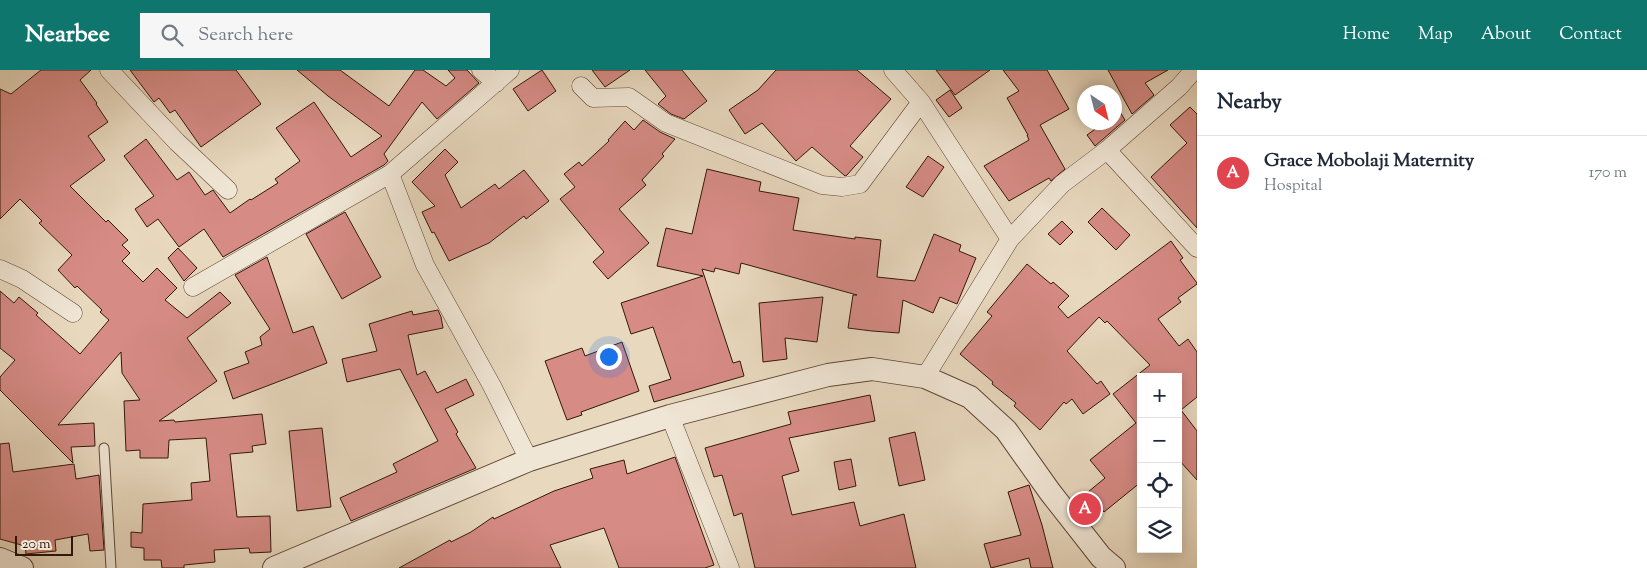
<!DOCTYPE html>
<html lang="en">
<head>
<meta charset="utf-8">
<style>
	body { margin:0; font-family:"Sorts Mill Goudy",serif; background:#f6f6f7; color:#1f2937 }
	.controls { position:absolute; right:15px; bottom:15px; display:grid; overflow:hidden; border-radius:0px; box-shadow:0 2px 12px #0003 }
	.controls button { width:45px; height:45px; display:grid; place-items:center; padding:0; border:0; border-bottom:1px solid #e0e1e3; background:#fff; color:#1f2937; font:25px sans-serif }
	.compass { position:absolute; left:1077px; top:15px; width:45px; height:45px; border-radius:50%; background:#fff; box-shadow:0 2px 12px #0003; rotate:145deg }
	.scale { position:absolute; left:15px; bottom:12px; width:58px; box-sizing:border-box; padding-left:5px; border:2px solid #33170b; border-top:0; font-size:14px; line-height:18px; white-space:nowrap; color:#33170b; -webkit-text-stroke:4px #f0e6d5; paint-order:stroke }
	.you { position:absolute; left:608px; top:286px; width:18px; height:18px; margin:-12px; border:4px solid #fff; border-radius:50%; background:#1a73e8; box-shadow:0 0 0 8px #1a73e833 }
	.badge { display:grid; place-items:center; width:32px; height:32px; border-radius:50%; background:#0f766e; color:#fff; font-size:16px; font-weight:700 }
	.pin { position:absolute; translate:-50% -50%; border:2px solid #fff; box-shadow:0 1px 5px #0006 }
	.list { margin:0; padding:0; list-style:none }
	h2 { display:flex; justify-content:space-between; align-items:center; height:65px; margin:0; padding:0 20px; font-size:21px }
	h2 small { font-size:16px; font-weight:400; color:#747a83 }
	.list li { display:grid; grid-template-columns:32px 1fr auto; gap:15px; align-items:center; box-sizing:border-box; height:75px; padding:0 20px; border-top:1px solid #e0e1e3 }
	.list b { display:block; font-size:19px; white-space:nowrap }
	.list p { margin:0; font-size:16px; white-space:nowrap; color:#747a83 }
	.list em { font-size:16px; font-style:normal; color:#747a83 }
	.icon { flex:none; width:28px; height:28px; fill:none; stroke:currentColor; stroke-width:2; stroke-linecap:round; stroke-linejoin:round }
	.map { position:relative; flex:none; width:1197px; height:498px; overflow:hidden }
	header { display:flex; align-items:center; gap:30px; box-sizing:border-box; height:70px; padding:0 25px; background:#0f766e; color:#fff }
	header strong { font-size:24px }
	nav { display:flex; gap:28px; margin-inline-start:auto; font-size:18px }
	.search { width:350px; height:45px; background:#f6f6f7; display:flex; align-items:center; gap:12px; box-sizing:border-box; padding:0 18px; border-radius:0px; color:#747a83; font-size:19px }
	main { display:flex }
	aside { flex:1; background:#fff }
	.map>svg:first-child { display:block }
</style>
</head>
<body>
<header>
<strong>Nearbee</strong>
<div class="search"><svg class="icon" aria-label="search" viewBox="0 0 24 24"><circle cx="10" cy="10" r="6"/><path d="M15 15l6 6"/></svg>Search here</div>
<nav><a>Home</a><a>Map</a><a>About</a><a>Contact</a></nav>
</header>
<main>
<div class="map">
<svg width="1197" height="498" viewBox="0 0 1197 498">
	<rect width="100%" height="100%" fill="#e8d8be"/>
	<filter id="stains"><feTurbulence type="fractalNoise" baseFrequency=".004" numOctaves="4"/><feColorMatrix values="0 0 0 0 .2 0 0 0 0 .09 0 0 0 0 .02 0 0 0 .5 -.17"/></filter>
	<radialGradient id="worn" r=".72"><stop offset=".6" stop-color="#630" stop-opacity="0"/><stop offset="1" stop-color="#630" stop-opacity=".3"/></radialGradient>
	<path fill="#d68b85" stroke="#33170b" d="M41 0H91L80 10 97 33 96 34 108 52 88 66 105 90 70 116 106 152 108 150 128 170 122 175 130 183 122 191 143 212 157 198 177 218 165 230 187 248 220 222 231 233 187 268 217 311 159 351 174 350 175 352 262 344 266 374 252 376 253 382 230 384 237 447 270 446 271 482 250 483 249 478 214 480 215 492 184 495V498H162L161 490H144V478L131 477V462L142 463 143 434 192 430 191 413 210 411 206 368 169 370 168 388H140V380L126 381 124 331 140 330 122 303 121 282 58 355 94 353 95 376 71 377 73 393 0 320V307L15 290 0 278V221L14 233 19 227 38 243 36 245 80 284 109 250 100 242 102 240 77 216 75 218 58 200 72 185 39 153 42 151 20 129 0 149V19L11 24Z
		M130 0H236L261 34 201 77 175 40 170 43 159 28 154 32Z
		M297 0H340L389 36 415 0H423L446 16 455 8 448 0H467L479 13 437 49 422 32 384 84 388 91 384 95 223 187 204 159 179 177 158 149 147 157 135 139 154 126 124 86 146 69 177 110 189 102 205 125 213 120 230 143 250 129 251 130 278 113 275 109 300 91 276 58 314 32 351 87 382 66 328 26Z
		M542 0 556 21 528 41 513 19Z
		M592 0H630L605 17Z
		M645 0H682L707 31 684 49 671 44 658 34 666 26Z
		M776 0H857L891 29 850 76 863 87 847 105 845 106 812 77 796 91 762 53 745 64 729 40 758 20Z
		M936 0H990L955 25Z
		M1003 0H1047L1069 39 1040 55 1065 99 1051 111 1049 108 1009 131 984 96 1029 70 1027 65H1028L1007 28 1019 21Z
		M1108 0H1168L1145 13 1154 25 1132 44Z
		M950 20 962 38 949 47 936 30Z
		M1190 37 1197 44V158L1151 107 1187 73 1170 55Z
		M1120 42 1125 50 1095 76 1087 65 1105 52H1114V46Z
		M643 50 660 62 675 69 662 84 664 86 642 110 646 115 619 139 649 173 608 209 593 192 604 182 560 129 575 117 564 104 579 92 582 96 609 71 608 70 625 51 634 60Z
		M445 79 458 92 445 105 461 138 495 114 499 119 524 100 549 131 526 149 524 146 489 173 449 191 434 162 432 163 422 142 435 136 412 112Z
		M928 86 944 97 923 127 906 117Z
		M707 99 761 112 759 121 799 128 793 160 855 169V167L881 170 877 207 915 211 934 164 961 175 959 181 976 188 957 234 940 227 933 243 903 230 899 263 872 261 848 258 853 225H857L741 193 739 204 715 198 714 202 702 199 733 293 740 291 744 306 654 332 649 316 671 309 653 257 631 264 621 233 703 206 657 196 666 158 692 164Z
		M1102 138 1130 165 1116 180 1088 152Z
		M345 142 381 207 342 229 306 164Z
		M1062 151 1073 162 1060 175 1048 164Z
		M1171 171 1183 188 1180 190 1197 213V214L1178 228 1181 232 1158 249 1179 276 1188 269 1197 282V327L1181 340 1197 361V410L1178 389V307H1141V412L1104 442 1088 422 1105 408 1090 390 1136 353 1113 324 1150 295 1107 251 1105 253 1099 247 1067 281 1097 314 1101 311 1110 324 1083 344 1072 329 1066 334 1064 332 1040 360 1014 336 1016 333 992 314 993 312 960 284 992 246 987 242 1027 194 1051 214 1053 212 1069 226 1058 237 1068 248Z
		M178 178 197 198 184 211 168 188Z
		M267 187 293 263 313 256 327 293 233 329 224 302 249 293 245 282 262 275 260 267 270 259 235 205Z
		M823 227 817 272 785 268 787 289 763 292 759 233Z
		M438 240 441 247 443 258 408 265 417 305 425 301 437 323 466 309 474 325 445 339 458 362 456 364 476 398 351 451 340 428 397 402 393 394 438 371 400 299 347 312 342 289 377 281 369 254 412 241 413 245Z
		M622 272 639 321 581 342 582 345 567 350 545 291 582 278 585 286Z
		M870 325 875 351 789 368 799 401 782 406 792 445 854 432 860 456 904 444 916 498H755L742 443 734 446 722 405 714 407 705 378 791 354 788 342Z
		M322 358 331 437 297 441 289 361Z
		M915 362 925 410 899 416 889 368Z
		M9 373 13 402 74 394 76 409 99 405 104 480 90 481 88 464 55 470 56 481 26 484 25 476 0 469V374Z
		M675 387 714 495 705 498H619L604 458 550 475 561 498H399L450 470 451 472 471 462 493 447 494 449 554 421 593 408 590 399 624 390 627 404Z
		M851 389 856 416 839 420 834 392Z
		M1029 415 1042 455 1053 498H1031L1029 488 991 498 984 474 1021 465 1008 422Z"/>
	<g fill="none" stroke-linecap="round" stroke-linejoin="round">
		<g stroke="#604738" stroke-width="11">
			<path id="service" d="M104 378 111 498"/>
		</g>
		<g stroke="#604738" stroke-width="19">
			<path id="minor" d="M109 0 177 72 228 120
				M481 0 496 13
				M893 0 921 32 1010 169
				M581 16 593 28 629 27 666 53 822 115 842 117 860 114 921 32
				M1107 80 1197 178
				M390 104 425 195 492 316 529 390
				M0 199 22 209 73 243
				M193 217 390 104 510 0
				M925 307 1010 169 1062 114 1107 80 1179 17 1194 0
				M670 346 730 498"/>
		</g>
		<g stroke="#604738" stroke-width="24">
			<path id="tertiary" d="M0 489 22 498
				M274 498 529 390 670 346 828 305 872 299 925 307 970 327 1006 360 1050 422 1101 487 1114 498"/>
		</g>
		<use href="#service" stroke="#f0e6d5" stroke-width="9"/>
		<use href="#minor" stroke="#f0e6d5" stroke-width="18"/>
		<use href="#tertiary" stroke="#f0e6d5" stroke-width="22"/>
	</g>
	<rect width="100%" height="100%" filter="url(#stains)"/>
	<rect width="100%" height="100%" fill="url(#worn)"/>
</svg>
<div class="controls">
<button>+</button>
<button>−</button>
<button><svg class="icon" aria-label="locate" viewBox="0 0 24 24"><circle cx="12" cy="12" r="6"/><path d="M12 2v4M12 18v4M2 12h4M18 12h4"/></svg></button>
<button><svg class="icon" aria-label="layers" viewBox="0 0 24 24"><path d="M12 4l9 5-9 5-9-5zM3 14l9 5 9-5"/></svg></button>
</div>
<svg class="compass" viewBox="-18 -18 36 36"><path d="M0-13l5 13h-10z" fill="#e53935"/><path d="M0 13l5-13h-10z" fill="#747a83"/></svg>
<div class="scale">20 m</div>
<div class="you"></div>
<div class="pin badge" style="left:1085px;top:439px;background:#e0444e">A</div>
</div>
<aside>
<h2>Nearby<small></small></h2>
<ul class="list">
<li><span class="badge" style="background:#e0444e">A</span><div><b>Grace Mobolaji Maternity</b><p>Hospital</p></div><em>170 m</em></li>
</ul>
</aside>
</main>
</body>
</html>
